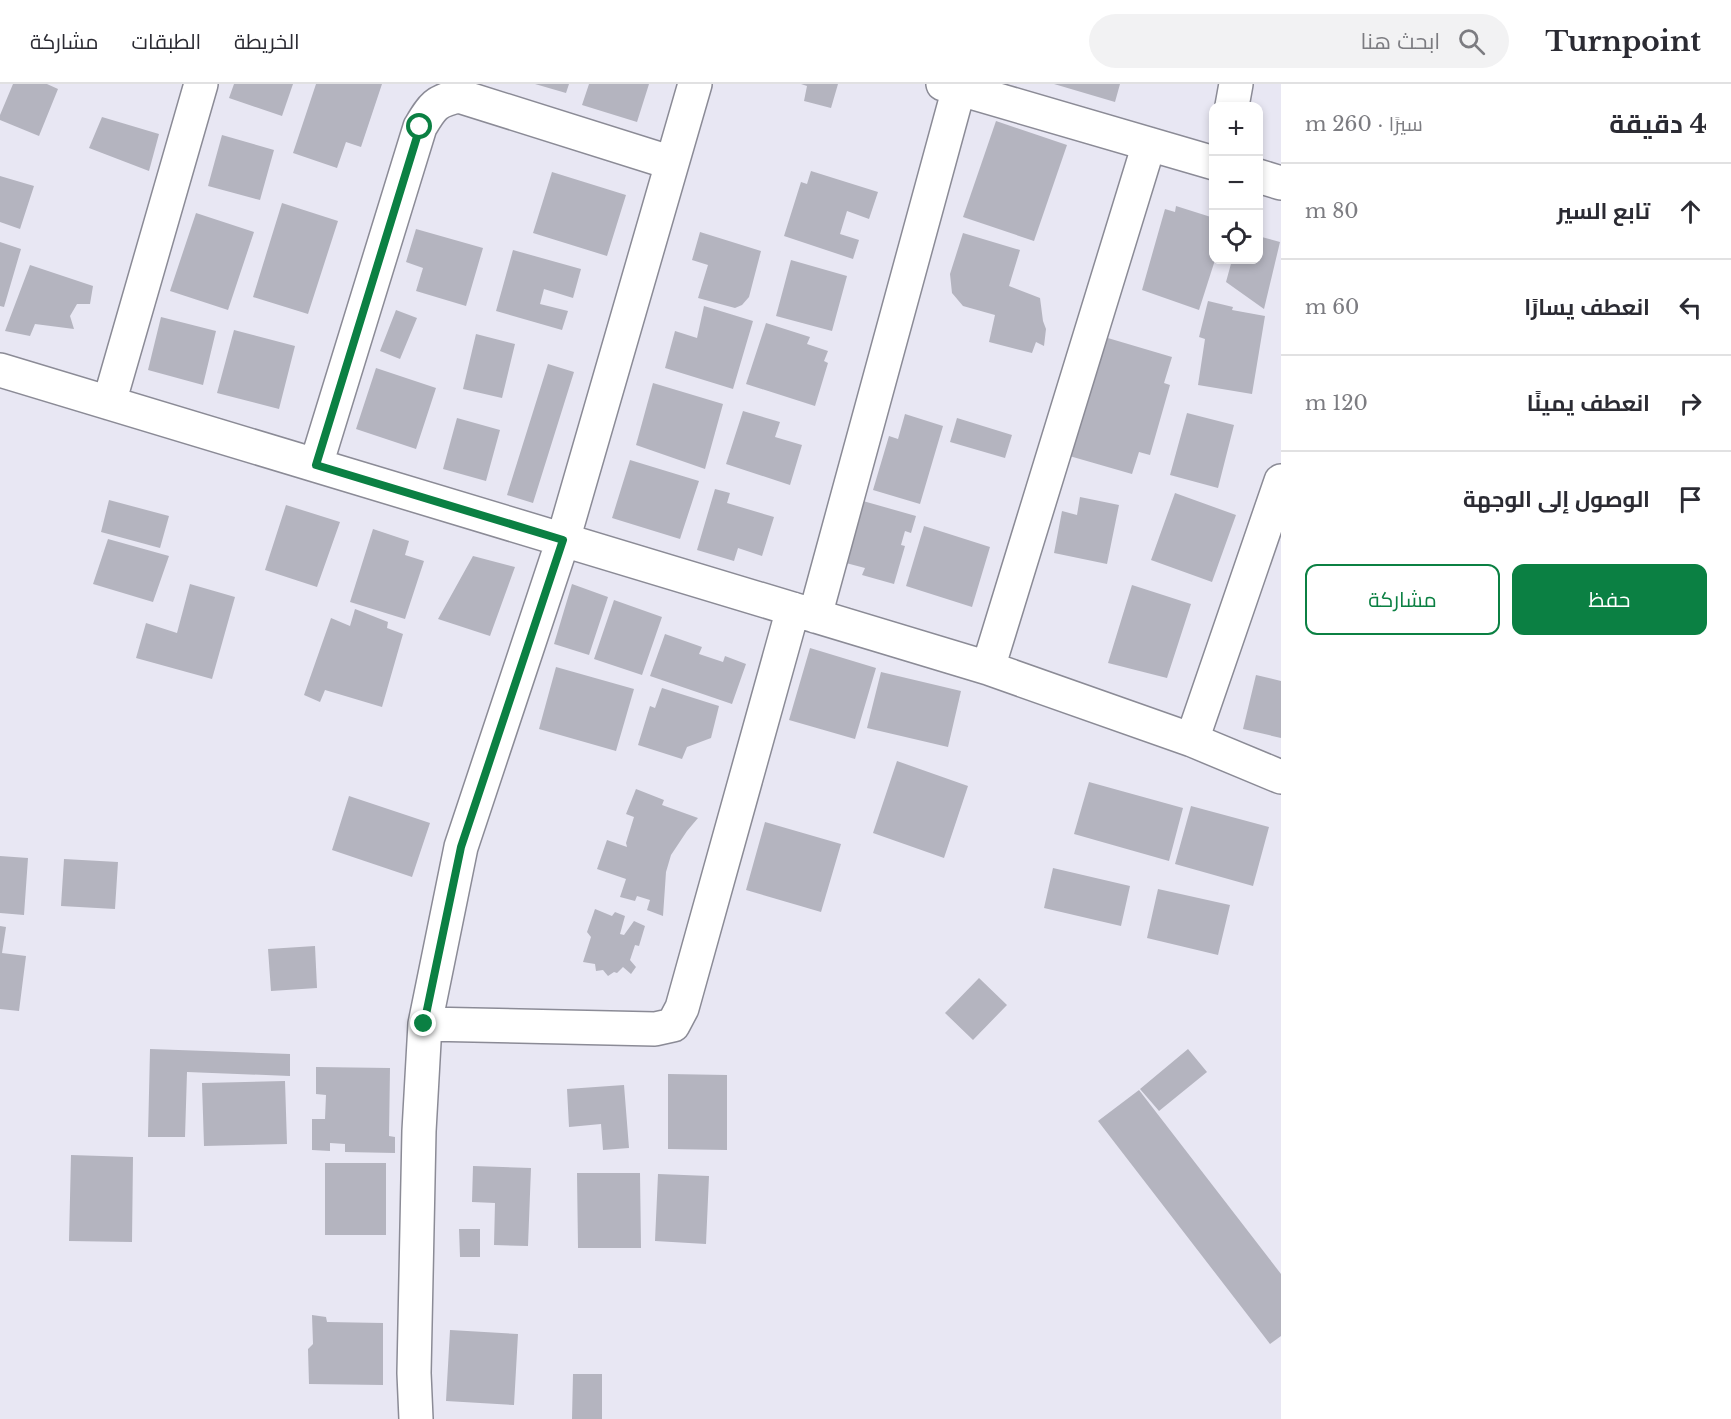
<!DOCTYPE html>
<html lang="ar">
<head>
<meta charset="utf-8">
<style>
	body { margin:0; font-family:"Libre Baskerville",Cairo,serif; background:#f2f2f3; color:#2b2b33; direction:rtl }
	.controls { position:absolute; right:18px; top:18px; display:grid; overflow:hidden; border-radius:12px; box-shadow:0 3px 9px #0003 }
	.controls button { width:54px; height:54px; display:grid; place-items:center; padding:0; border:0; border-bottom:2px solid #e1e1e2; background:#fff; color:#2b2b33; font:30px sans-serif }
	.stop { position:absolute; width:18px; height:18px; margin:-14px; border:4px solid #0b8043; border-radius:50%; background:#fff }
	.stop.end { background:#0b8043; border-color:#fff; box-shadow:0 2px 6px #0008 }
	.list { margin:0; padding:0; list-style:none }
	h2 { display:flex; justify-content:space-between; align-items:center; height:78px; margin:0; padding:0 24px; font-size:26px }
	h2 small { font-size:20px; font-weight:400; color:#7c7c81 }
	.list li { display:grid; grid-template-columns:39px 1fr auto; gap:18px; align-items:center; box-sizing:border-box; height:96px; padding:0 24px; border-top:2px solid #e1e1e2 }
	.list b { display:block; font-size:22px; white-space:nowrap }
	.list em { font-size:20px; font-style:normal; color:#7c7c81 }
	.actions { display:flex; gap:12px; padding:18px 24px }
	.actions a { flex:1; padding:14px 0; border:2px solid #0b8043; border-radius:12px; text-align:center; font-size:21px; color:#0b8043 }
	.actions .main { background:#0b8043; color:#fff }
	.icon { flex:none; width:33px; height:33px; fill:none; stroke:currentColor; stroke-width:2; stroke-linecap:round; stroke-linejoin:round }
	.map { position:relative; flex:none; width:1281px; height:1335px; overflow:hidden; direction:ltr }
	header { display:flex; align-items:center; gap:36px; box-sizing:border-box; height:84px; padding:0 30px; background:#fff; border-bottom:2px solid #e1e1e2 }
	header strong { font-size:28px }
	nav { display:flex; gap:33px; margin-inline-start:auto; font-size:21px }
	.search { width:420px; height:54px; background:#f2f2f3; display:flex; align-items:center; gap:15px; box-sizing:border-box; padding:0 21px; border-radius:33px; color:#7c7c81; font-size:22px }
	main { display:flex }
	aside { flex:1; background:#fff }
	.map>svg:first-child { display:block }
</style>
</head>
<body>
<header>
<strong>Turnpoint</strong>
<div class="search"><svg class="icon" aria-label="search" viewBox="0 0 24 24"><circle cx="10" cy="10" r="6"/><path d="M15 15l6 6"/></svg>ابحث هنا</div>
<nav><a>الخريطة</a><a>الطبقات</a><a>مشاركة</a></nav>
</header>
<main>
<aside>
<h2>4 دقيقة<small>سيرًا · 260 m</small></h2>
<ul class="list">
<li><svg class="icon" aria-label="ahead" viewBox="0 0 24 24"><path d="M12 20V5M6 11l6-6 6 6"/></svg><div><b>تابع السير</b></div><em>80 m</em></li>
<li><svg class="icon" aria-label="left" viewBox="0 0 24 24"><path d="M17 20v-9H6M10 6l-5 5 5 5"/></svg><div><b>انعطف يسارًا</b></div><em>60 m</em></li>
<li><svg class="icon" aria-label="right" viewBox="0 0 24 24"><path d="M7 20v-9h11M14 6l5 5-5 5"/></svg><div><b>انعطف يمينًا</b></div><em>120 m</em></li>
<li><svg class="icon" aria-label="arrive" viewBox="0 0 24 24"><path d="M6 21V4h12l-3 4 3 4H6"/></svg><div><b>الوصول إلى الوجهة</b></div></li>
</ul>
<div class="actions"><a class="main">حفظ</a><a>مشاركة</a></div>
</aside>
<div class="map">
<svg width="1281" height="1335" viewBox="0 0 1281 1335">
	<rect width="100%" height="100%" fill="#e8e7f3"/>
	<path fill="#b4b4bf" d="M13 0H47L58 5 39 52 0 36V31Z
		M234 0H293L282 32 229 14Z
		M316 0H382L361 63 346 58 337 84 293 69Z
		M535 0H569L566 9Z
		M589 0H649L637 38 582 21Z
		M801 0H838L831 24 804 17 807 2Z
		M1054 0H1120L1115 18Z
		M102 33 159 50 149 87 89 64Z
		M996 37 1067 61 1034 157 963 133Z
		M222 51 274 66 260 116 208 102Z
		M811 87 878 108 869 135 847 127 840 150 859 156 853 175 784 152 801 98 807 100Z
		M552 88 626 111 607 172 533 149Z
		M0 92 34 102 20 145 0 138Z
		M282 119 338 137 308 230 253 213Z
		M1176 122 1214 134 1215 176 1199 226 1142 206 1165 125 1175 128Z
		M196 129 254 148 228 226 170 207Z
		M416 145 483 164 466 222 416 207 423 184 406 178Z
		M700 148 761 167 749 213 742 221 735 224 698 214 708 181 692 176Z
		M963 149 1020 166 1009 202 1040 214 1043 237 1046 245 1044 262 1036 258 1032 269 989 258 995 231 963 222 952 209 950 190Z
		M1258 152 1280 158 1264 225 1226 198 1232 176H1258Z
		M0 158 21 165 4 223 0 222Z
		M513 166 581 185 573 214 544 205 540 220 568 227 562 246 496 227Z
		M791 176 847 192 832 247 776 232Z
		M30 181 93 202 90 220H77L70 232 74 245 35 240 30 252 5 247Z
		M1208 217 1233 223 1232 226 1265 232 1252 310 1198 301 1205 255 1199 253Z
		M704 222 753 237 733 305 665 284 675 247 697 254Z
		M396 226 417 234 400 275 380 267Z
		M161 233 216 247 203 301 148 286Z
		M766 239 810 253 807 260 828 267 824 277 828 279 815 322 746 300Z
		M234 246 295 262 279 325 217 309Z
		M476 250 515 260 502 314 463 305Z
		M1101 252 1172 273 1164 299 1170 301 1150 371 1139 368 1132 390 1066 371Z
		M548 280 574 288 533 419 507 411Z
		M376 284 436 304 416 365 356 345Z
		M653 299 723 320 705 385 636 361Z
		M743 327 780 338 775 353 802 361 790 401 726 380Z
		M1187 329 1234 341 1218 404 1170 391Z
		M905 330 943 342 920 420 873 406 889 352 898 355Z
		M457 334 500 346 486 397 443 385Z
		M957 334 1012 351 1005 374 950 358Z
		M630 376 699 397 680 455 612 434Z
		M715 405 730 409 727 419 774 433 762 472 738 464 734 477 697 466Z
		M1175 409 1236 431 1212 498 1151 476Z
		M1080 413 1119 421 1107 480 1054 469 1062 427 1077 431Z
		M856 415 916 432 911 449 905 447 901 461 905 462 894 500 862 491 865 484 846 479Z
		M109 416 169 432 160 464 101 448Z
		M286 421 340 438 317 503 265 486Z
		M924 442 990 463 972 523 906 502Z
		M373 445 409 457 405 471 424 477 405 535 350 518Z
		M108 455 169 472 153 518 93 500Z
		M473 472 515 483 490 552 438 535Z
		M190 500 235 513 212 595 136 574 146 539 177 549Z
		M572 500 608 513 589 571 554 560Z
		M1132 501 1191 520 1167 594 1108 579Z
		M614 516 662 533 642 591 594 575Z
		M355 525 388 538 387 544 403 550 382 623 325 606 320 618 304 611 331 534 350 542Z
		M665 550 702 563 699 570 723 578 725 572 746 580 732 620 650 592Z
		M810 564 876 584 855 655 789 636Z
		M556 583 634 605 616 667 539 645Z
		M881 588 961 607 948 663 867 644Z
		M1256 591 1281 597V654L1243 645Z
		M662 604 719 622 711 654 687 663 682 675 638 661 650 622 655 624Z
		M897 677 968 702 944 774 873 749Z
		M1089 698 1183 724 1169 777 1074 750Z
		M636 705 664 716 662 721 698 734 687 747 671 771 666 788 663 832 647 826 650 816 637 812 635 817 620 813 626 795 597 785 607 756 627 763 626 759 634 733 626 730Z
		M349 712 430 739 412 793 332 766Z
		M1191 722 1269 743 1253 802 1175 780Z
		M765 738 841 760 821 828 746 806Z
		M0 772 28 774 24 831 0 829Z
		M64 775 118 778 115 825 61 822Z
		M1053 784 1130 802 1121 842 1044 824Z
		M1158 805 1230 821 1218 871 1147 854Z
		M595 825 612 832 615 828 625 832 620 850 624 851 634 837 645 842 639 862 635 861 630 876 636 883 631 890 623 883 617 889 614 888 608 892 603 886 596 887 595 880 583 878 591 853 587 848Z
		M0 842 6 843 2 869 26 872 19 927 0 925Z
		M315 862 317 904 271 907 268 865Z
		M979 894 1007 921 973 956 945 929Z
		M150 965 290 970V992L187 988 185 1053H148Z
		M1188 965 1207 988 1159 1027 1140 1005Z
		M316 983 390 984 389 1052 395 1053V1069L345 1068V1060L330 1059V1067L312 1066V1035H325L326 1011 316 1010Z
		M668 990 727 991V1066L668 1065Z
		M285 997 287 1060 204 1062 202 999Z
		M624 1001 629 1064 603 1066 601 1040 569 1043 567 1005Z
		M1139 1006 1281 1190V1252L1270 1260 1098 1037Z
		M71 1071 133 1073 132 1158 69 1157Z
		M325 1079H386V1151H325Z
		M473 1082 531 1084 528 1162 494 1161 495 1119 472 1118Z
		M577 1089H640L641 1164H578Z
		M658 1090 709 1092 706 1160 655 1157Z
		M459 1145H480V1173H460Z
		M312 1231 326 1233 327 1238 383 1239V1301L309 1300 308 1265 313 1260Z
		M450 1246 518 1250 514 1321 446 1317Z
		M573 1290H602V1335H572Z"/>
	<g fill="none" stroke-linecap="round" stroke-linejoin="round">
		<g stroke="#8b8b96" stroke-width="36">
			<path id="street" d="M943 0 1214 79
				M1232 22 1236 0
				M1258 92 1281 99
				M0 286 988 584 1192 656 1281 693
				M109 319 201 0
				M316 381 420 43C432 23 435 17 459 12L672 79
				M815 532 959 4
				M988 584 1149 60
				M1192 656 1281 397
				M425 940 655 945 673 941 682 924 793 525
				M416 1335 414 1289 419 1047 425 940 461 763 563 456 695 0"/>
		</g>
		<use href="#street" stroke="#fff" stroke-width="33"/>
	</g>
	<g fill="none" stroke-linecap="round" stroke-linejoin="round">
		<path stroke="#0b8043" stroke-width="8" d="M420 43 316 381 563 456 461 763 424 940"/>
	</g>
</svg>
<div class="controls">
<button>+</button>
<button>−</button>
<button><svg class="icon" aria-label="locate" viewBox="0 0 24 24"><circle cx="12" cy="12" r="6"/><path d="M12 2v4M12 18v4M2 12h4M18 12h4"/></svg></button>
</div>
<div class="stop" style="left:420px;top:43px"></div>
<div class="stop end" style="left:424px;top:940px"></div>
</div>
</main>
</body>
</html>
